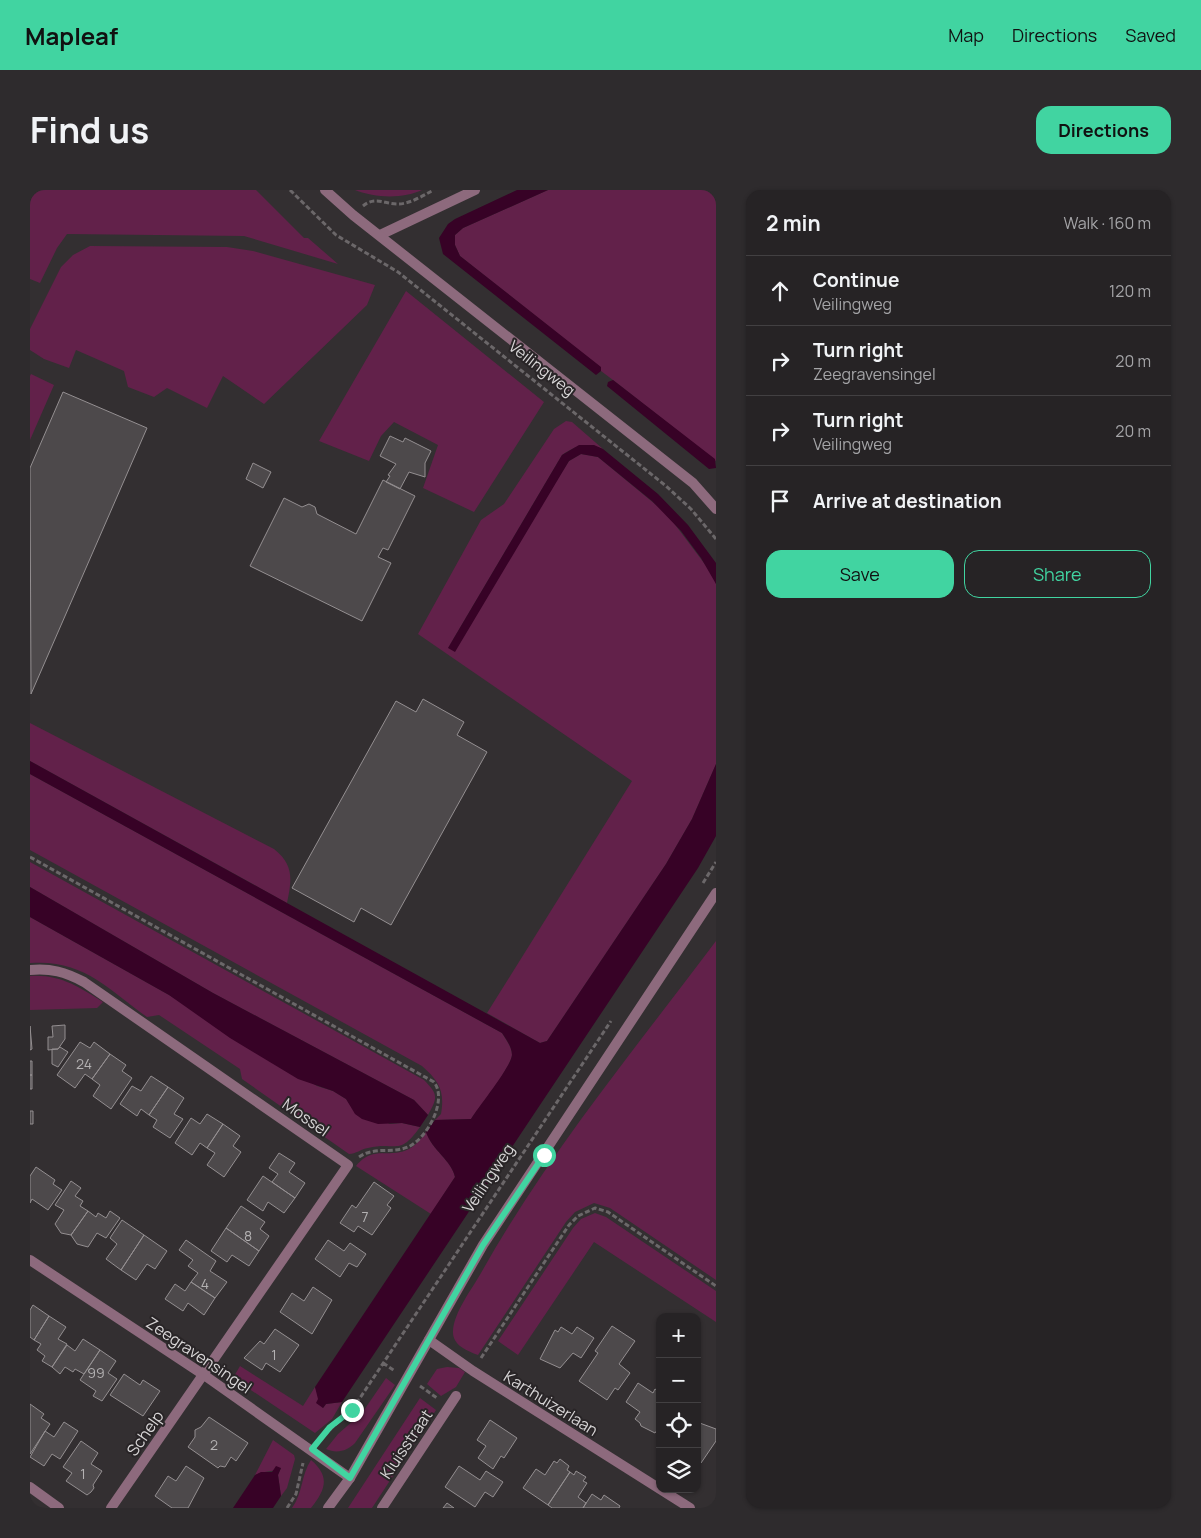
<!DOCTYPE html>
<html lang="en">
<head>
<meta charset="utf-8">
<style>
	body { margin:0; font-family:Manrope,sans-serif; background:#2e2b2d; color:#f1f3f6 }
	.controls { position:absolute; right:15px; bottom:15px; display:grid; overflow:hidden; border-radius:10px; box-shadow:0 1px 4px #0004 }
	.controls button { width:45px; height:45px; display:grid; place-items:center; padding:0; border:0; border-bottom:1px solid #424042; background:#262325; color:#f1f3f6; font:25px sans-serif }
	.stop { position:absolute; width:15px; height:15px; margin:-11px; border:4px solid #41d4a1; border-radius:50%; background:#fff }
	.stop.end { background:#41d4a1; border-color:#fff; box-shadow:0 1px 5px #0008 }
	.list { margin:0; padding:0; list-style:none }
	h2 { display:flex; justify-content:space-between; align-items:center; height:65px; margin:0; padding:0 20px; font-size:21px }
	h2 small { font-size:16px; font-weight:400; color:#a4a4a7 }
	.list li { display:grid; grid-template-columns:32px 1fr auto; gap:15px; align-items:center; box-sizing:border-box; height:70px; padding:0 20px; border-top:1px solid #424042 }
	.list b { display:block; font-size:19px; white-space:nowrap }
	.list p { margin:0; font-size:16px; white-space:nowrap; color:#a4a4a7 }
	.list em { font-size:16px; font-style:normal; color:#a4a4a7 }
	.actions { display:flex; gap:10px; padding:15px 20px }
	.actions a { flex:1; padding:11px 0; border:1px solid #41d4a1; border-radius:15px; text-align:center; font-size:18px; color:#41d4a1 }
	.actions .main { background:#41d4a1; color:#111 }
	.icon { flex:none; width:28px; height:28px; fill:none; stroke:currentColor; stroke-width:2; stroke-linecap:round; stroke-linejoin:round }
	.map { position:relative; flex:none; width:686px; height:1318px; overflow:hidden; border-radius:15px }
	header { display:flex; align-items:center; gap:30px; box-sizing:border-box; height:70px; padding:0 25px; background:#41d4a1; color:#111 }
	header strong { font-size:24px }
	nav { display:flex; gap:28px; margin-inline-start:auto; font-size:18px }
	.intro { display:flex; align-items:center; justify-content:space-between; box-sizing:border-box; height:120px; padding:0 30px }
	h1 { margin:0; font-size:35px }
	.button { padding:12px 22px; border-radius:15px; background:#41d4a1; color:#111; font-size:18px; font-weight:700 }
	main { display:flex; gap:30px; padding:0 30px }
	aside { flex:1; background:#262325; border-radius:15px; box-shadow:0 1px 4px #0004 }
	.map>svg:first-child { display:block }
</style>
</head>
<body>
<header>
<strong>Mapleaf</strong>
<nav><a>Map</a><a>Directions</a><a>Saved</a></nav>
</header>
<div class="intro"><h1>Find us</h1><a class="button">Directions</a></div>
<main>
<div class="map">
<svg width="686" height="1318" viewBox="0 0 686 1318">
	<rect width="100%" height="100%" fill="#332f31"/>
	<path fill="#62214a" d="M0 0H226L274 48H278L308 74 214 46 37 44 27 58 10 93 0 89Z
		M325 0H392C373 9 345 8 325 0Z
		M518 0H686V271L583 190 571 181 570 177 430 66 425 55V45L433 38Z
		M60 56 197 57 223 61 345 95 337 115 234 214 193 186 177 218 137 198 124 207 98 197 94 181 46 160 39 178 14 169 0 160V139L31 77 43 65Z
		M376 101 514 212 444 322 393 298 408 255 364 232 351 246 339 271 289 251Z
		M1 184 24 195 0 250V186Z
		M536 231 542 232 573 259C556 252 546 255 532 265L418 458 539 271 551 264 568 267 637 324 683 385 686 394V574L662 629 636 674 517 851 510 853 457 823 602 591 388 444 451 330 474 314 524 239Z
		M0 533 244 659C264 675 262 689 257 713L0 571Z
		M0 584 472 843C476 850 482 857 482 865 481 877 450 916 441 929L405 930 411 924C415 901 409 891 392 876L0 660Z
		M0 672 394 890C408 904 408 907 398 925L384 910 183 803 0 697Z
		M0 727 139 805 287 896 303 901 316 909 321 916 360 934 372 933 390 937C369 967 366 951 338 958 331 959 326 964 319 964L212 889 210 879 129 825 117 827C77 798 53 769 0 773Z
		M686 751V1090L580 1018 564 1013 545 1022 536 1032 448 1165C437 1161 422 1155 423 1141 424 1122 442 1099 451 1083 517 965 605 859 686 751Z
		M0 786C30 784 49 797 73 812L67 818 0 820Z
		M396 942C402 960 422 971 425 987L401 1024 326 976C349 948 370 981 396 942Z
		M565 1023 576 1027 686 1101V1132L564 1052 488 1165 468 1151 543 1038 551 1029Z
		M210 1176 273 1216 285 1197 293 1218 296 1214 312 1212 302 1229 285 1243 203 1188Z
		M417 1177 429 1178 435 1182 426 1197 411 1206 397 1194 407 1179Z
		M356 1188 365 1195 325 1253C317 1261 307 1264 296 1259L308 1244 332 1223Z
		M390 1208 406 1220 342 1318H318Z
		M243 1250 264 1265 265 1269 257 1298 251 1306 248 1285 251 1278C242 1282 234 1281 225 1285Z
		M281 1270C301 1287 295 1300 281 1318H262C273 1303 271 1285 281 1270Z"/>
	<path fill="#370226" d="M487 0H518L433 38 425 45V55L430 66 571 177V181L566 185 413 64 409 48 418 34 425 29Z
		M583 190 685 269 686 278 679 279 577 196 578 192Z
		M549 255H564L573 259 628 304 658 335 686 373V394L671 368 651 341 622 311 568 267 551 264 539 271 425 462 418 458 532 265Z
		M0 571 510 853 517 851 636 674 662 629 686 574V646L668 678 312 1212 296 1214 293 1218 286 1213 288 1209 285 1197 425 987C422 971 402 960 396 942L405 930 441 929C449 916 481 877 482 865 482 857 476 849 472 843L0 584Z
		M0 697 183 803 384 910 398 925 390 937 372 933 348 934 332 929 325 924 316 909 303 901 268 889 200 848 139 805 0 727Z
		M246 1276 251 1278 248 1285 251 1306 243 1318H203L225 1285 231 1282H242Z"/>
	<path fill="#4d494b" stroke="#948f91" d="M33 202 117 238 1 504 0 278Z
		M360 246 373 252 375 248 401 261 395 273V287L379 282 370 299 356 292 360 286 358 285 366 274 350 266Z
		M223 273 241 282 233 298 216 289Z
		M353 290 385 306 358 360 353 358 348 367 361 373 332 431 220 376 254 308 272 317 279 314 285 317 287 324 326 344Z
		M393 509 434 532 427 545 457 562 361 735 331 718 324 732 262 698 366 511 386 522Z
		M35 835V849L28 859 18 860V847H23L22 836Z
		M0 836 2 859 0 860Z
		M50 852 60 858 64 852 80 864 62 889 55 884 45 898 27 885Z
		M30 857 38 862 28 877 22 874V859H28Z
		M80 864 96 875 92 881 102 888 81 919 63 906 70 895 62 889Z
		M0 871H2V885H0Z
		M0 885H2V899H0Z
		M121 886 138 897 119 925 111 919 107 926 90 914 102 896 111 901Z
		M138 897 154 908 144 924 153 929 140 948 123 937 127 930 119 925Z
		M0 921H3V934H0Z
		M177 924 193 934 177 958 170 953 162 965 145 953 161 928 170 934Z
		M193 934 210 946 203 956 211 962 194 987 177 975 185 963 177 958Z
		M249 963 265 973 259 982 275 993 265 1008 242 992 248 984 239 978Z
		M6 977 25 990 23 994 32 1000 18 1020 2 1009 0 1013V986Z
		M233 986 265 1008 254 1023 238 1012 233 1021 217 1010Z
		M41 991 51 998 45 1006 53 1011 50 1016 58 1021 41 1045 31 1043 25 1034 34 1020 25 1015Z
		M344 992 364 1006 357 1015 361 1018 342 1045 328 1036 324 1042 310 1033 322 1015 326 1018Z
		M211 1016 235 1032 230 1039 239 1046 229 1061 196 1038Z
		M58 1021 66 1027 68 1023 76 1028 80 1021 90 1028 76 1048 67 1043 58 1057 47 1054 41 1045Z
		M92 1030 114 1045 91 1080 76 1069 87 1054 80 1048Z
		M196 1038 229 1061 219 1076 202 1065 197 1072 181 1061Z
		M114 1045 137 1061 125 1079 117 1074 106 1090 91 1080Z
		M156 1050 186 1071 180 1081 197 1092 185 1108 161 1092 168 1083 158 1076 163 1070 149 1060Z
		M298 1050 314 1061 320 1053 336 1064 327 1077 319 1073 310 1087 285 1069Z
		M161 1092 185 1108 174 1125 158 1113 153 1121 135 1109 145 1094 155 1101Z
		M283 1097 302 1110 282 1144 250 1122 262 1103 274 1111Z
		M3 1115 19 1126 4 1150 0 1147V1120Z
		M19 1126 36 1137 28 1149 37 1154 22 1177 12 1171 15 1166 7 1160 11 1154 4 1150Z
		M582 1136 605 1151 589 1174 600 1183 588 1200 585 1198 577 1210 549 1191 568 1163 565 1161Z
		M531 1137 542 1144 547 1137 564 1148 551 1168 543 1163 530 1178 510 1169 525 1140 528 1142Z
		M245 1139 269 1155 250 1182 236 1173 232 1180 214 1168 230 1151 234 1154Z
		M53 1149 70 1160 54 1184 45 1179 43 1182 35 1177 30 1184 22 1177 37 1155 45 1161Z
		M70 1160 86 1171 78 1183 87 1189 72 1211 63 1206 66 1201 50 1190Z
		M94 1184 110 1195 113 1190 130 1201 113 1226 80 1205Z
		M608 1193 623 1203 625 1199 630 1202V1236L625 1243 611 1236 610 1233 605 1229 610 1222 596 1212Z
		M0 1214 14 1224 11 1228 20 1234 0 1264Z
		M179 1227 218 1253 206 1271 201 1267 195 1277 190 1276 188 1278 158 1257 165 1247V1240L171 1237Z
		M460 1230 487 1248 474 1268 471 1266 463 1279 448 1268 456 1256 447 1250Z
		M34 1232 48 1241 30 1269 22 1264 14 1276 0 1267 15 1241 24 1247Z
		M667 1232 686 1239V1251L671 1273H667Z
		M51 1251 68 1263 61 1274 72 1281 63 1295 64 1298 61 1302 57 1305 36 1291 42 1283 33 1277Z
		M530 1269 539 1276 537 1280 540 1282 518 1315 493 1298 506 1279 515 1285 524 1271 527 1273Z
		M156 1276 174 1288 158 1318H142L125 1306 138 1286 146 1291Z
		M429 1276 450 1290 456 1281 473 1292 463 1307 455 1302 445 1317 415 1297Z
		M546 1281 556 1287 553 1291 557 1293 548 1307 556 1313 553 1318H522L518 1315 540 1282 544 1285Z
		M562 1304 571 1310 574 1305 590 1316 589 1318H553Z
		M417 1313 424 1318H413Z"/>
	<g fill="none" stroke-linecap="round" stroke-linejoin="round">
		<path stroke="#6b6769" stroke-width="3" stroke-dasharray="5 2.5" stroke-linecap="butt" d="M260 0 306 45 368 82 636 296 661 319 686 349
			M333 16C345 6 354 14 368 14 380 14 392 6 402 1
			M0 667 404 892C418 910 397 949 378 957 361 964 345 956 329 967
			M673 693 686 672
			M451 1168 539 1035 548 1026 565 1018 578 1022 686 1096
			M353 1173 365 1181
			M390 1196 407 1208
			M289 1250 324 1217 581 831
			M257 1318 266 1304 273 1273"/>
		<path stroke="#8d6a7d" stroke-width="10" d="M350 45 445 0
			M0 780C21 778 35 782 54 792L318 975 81 1318
			M0 1070 174 1185 320 1288
			M399 1150 443 1181 630 1299
			M0 1297 29 1318
			M630 1299 660 1318
			M352 1318 426 1206"/>
		<path stroke="#8d6a7d" stroke-width="10" d="M295 0 323 25 663 293 686 319
			M298 1318 320 1288 453 1055 686 703"/>
	</g>
	<g fill="none" stroke-linecap="round" stroke-linejoin="round">
		<path stroke="#41d4a1" stroke-width="6" d="M322 1220 300 1237 282 1259 320 1288 453 1055 514 965"/>
	</g>
	<g text-anchor="middle" stroke-width="4" stroke-linejoin="round" paint-order="stroke">
		<g font-size="14" fill="#b4b2b3">
			<text x="54" y="879">24</text>
			<text x="335" y="1032">7</text>
			<text x="218" y="1051">8</text>
			<text x="175" y="1099">4</text>
			<text x="244" y="1170">1</text>
			<text x="66" y="1188">99</text>
			<text x="184" y="1260">2</text>
			<text x="53" y="1289">1</text>
		</g>
		<g font-size="16" fill="#d7d5d6" stroke="#292527">
			<text transform="translate(512 178) rotate(38)" y="6">Veilingweg</text>
			<text transform="translate(276 927) rotate(35)" y="6">Mossel</text>
			<text transform="translate(458 988) rotate(-56)" y="6">Veilingweg</text>
			<text transform="translate(169 1165) rotate(34)" y="6">Zeegravensingel</text>
			<text transform="translate(521 1213) rotate(32)" y="6">Karthuizerlaan</text>
			<text transform="translate(115 1243) rotate(-55)" y="6">Schelp</text>
			<text transform="translate(376 1254) rotate(-56)" y="6">Kluisstraat</text>
		</g>
	</g>
</svg>
<div class="controls">
<button>+</button>
<button>−</button>
<button><svg class="icon" aria-label="locate" viewBox="0 0 24 24"><circle cx="12" cy="12" r="6"/><path d="M12 2v4M12 18v4M2 12h4M18 12h4"/></svg></button>
<button><svg class="icon" aria-label="layers" viewBox="0 0 24 24"><path d="M12 4l9 5-9 5-9-5zM3 14l9 5 9-5"/></svg></button>
</div>
<div class="stop" style="left:514px;top:965px"></div>
<div class="stop end" style="left:322px;top:1220px"></div>
</div>
<aside>
<h2>2 min<small>Walk · 160 m</small></h2>
<ul class="list">
<li><svg class="icon" aria-label="ahead" viewBox="0 0 24 24"><path d="M12 20V5M6 11l6-6 6 6"/></svg><div><b>Continue</b><p>Veilingweg</p></div><em>120 m</em></li>
<li><svg class="icon" aria-label="right" viewBox="0 0 24 24"><path d="M7 20v-9h11M14 6l5 5-5 5"/></svg><div><b>Turn right</b><p>Zeegravensingel</p></div><em>20 m</em></li>
<li><svg class="icon" aria-label="right" viewBox="0 0 24 24"><path d="M7 20v-9h11M14 6l5 5-5 5"/></svg><div><b>Turn right</b><p>Veilingweg</p></div><em>20 m</em></li>
<li><svg class="icon" aria-label="arrive" viewBox="0 0 24 24"><path d="M6 21V4h12l-3 4 3 4H6"/></svg><div><b>Arrive at destination</b></div></li>
</ul>
<div class="actions"><a class="main">Save</a><a>Share</a></div>
</aside>
</main>
</body>
</html>
